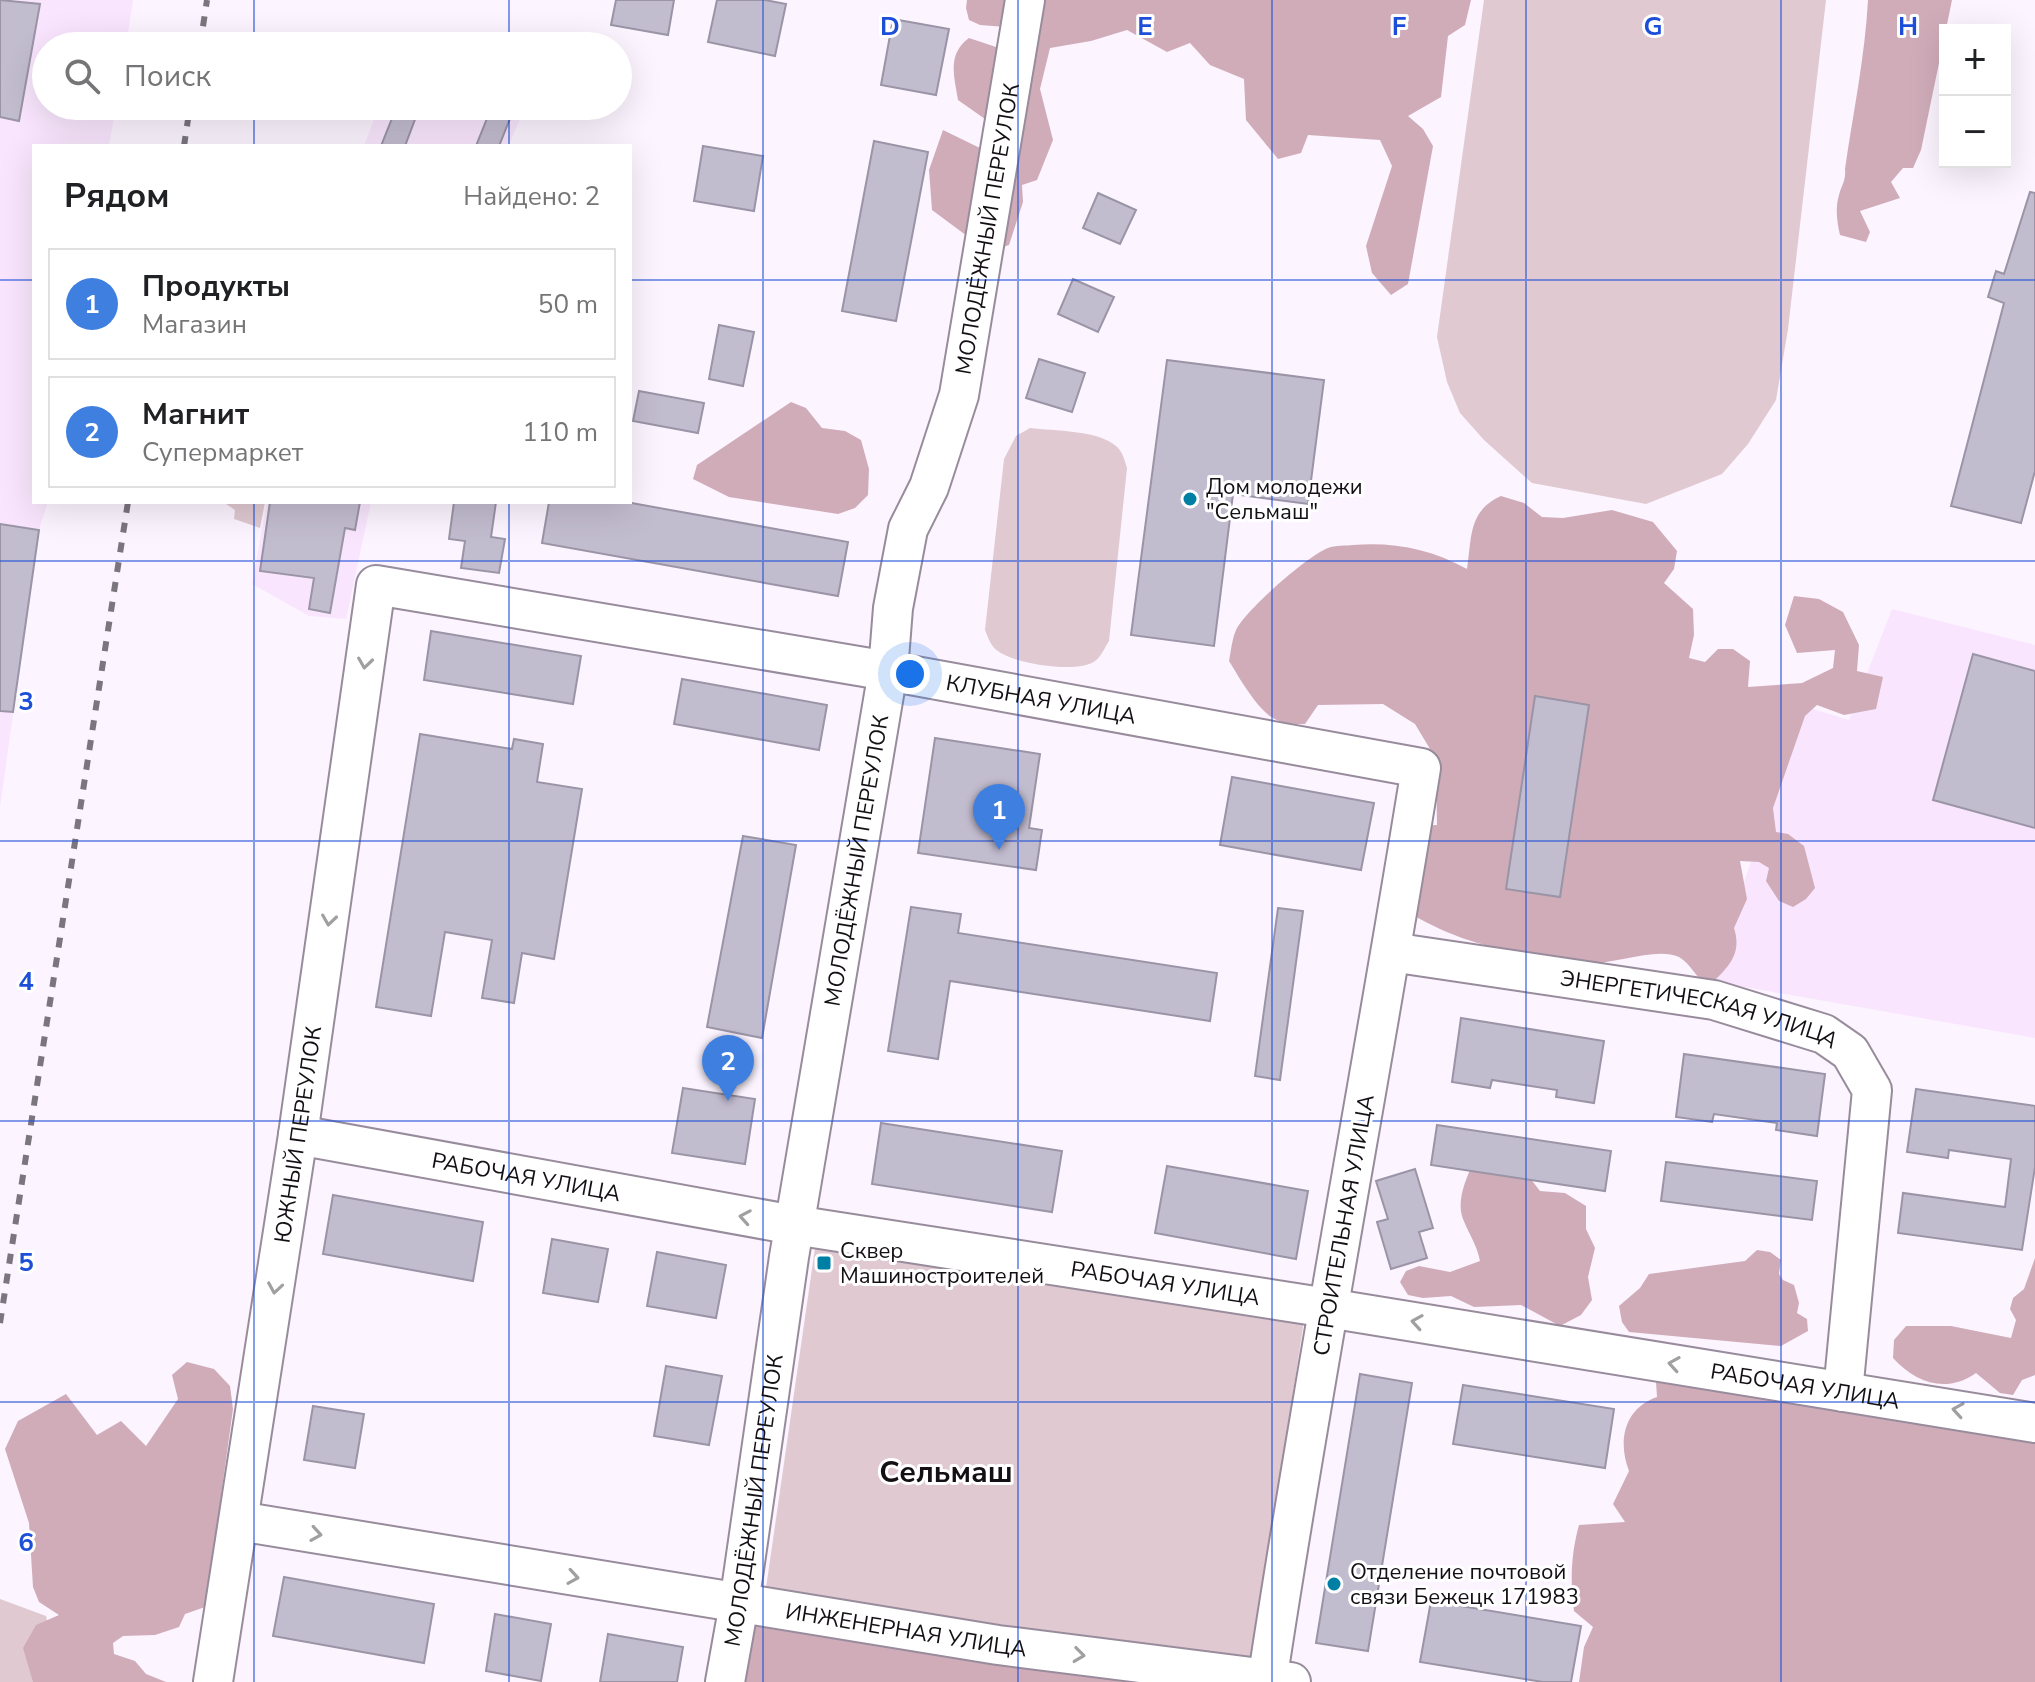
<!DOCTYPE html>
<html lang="ru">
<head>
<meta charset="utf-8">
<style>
	body { margin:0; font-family:"Nunito Sans",sans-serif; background:#f6f6f6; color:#202124 }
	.controls { position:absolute; right:24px; top:24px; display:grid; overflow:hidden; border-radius:0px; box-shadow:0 8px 32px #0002 }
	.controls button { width:72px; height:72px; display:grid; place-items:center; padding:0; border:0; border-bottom:2px solid #e0e0e0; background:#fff; color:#202124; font:40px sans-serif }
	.you { position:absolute; left:910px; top:674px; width:28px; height:28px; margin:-20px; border:6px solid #fff; border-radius:50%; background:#1a73e8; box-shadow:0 0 0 12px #1a73e833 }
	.badge { display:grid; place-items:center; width:52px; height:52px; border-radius:50%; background:#7c3aed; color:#fff; font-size:26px; font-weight:700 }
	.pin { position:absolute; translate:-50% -66px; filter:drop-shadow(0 2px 4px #0008) }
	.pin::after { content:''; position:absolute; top:42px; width:28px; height:24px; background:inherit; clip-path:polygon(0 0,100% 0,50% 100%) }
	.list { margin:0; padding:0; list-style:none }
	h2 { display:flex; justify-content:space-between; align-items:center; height:104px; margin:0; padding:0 32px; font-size:34px }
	h2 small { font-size:26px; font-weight:400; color:#757577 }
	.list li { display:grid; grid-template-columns:52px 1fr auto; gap:24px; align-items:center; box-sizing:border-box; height:112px; margin:0 16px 16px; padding:0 16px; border:2px solid #e0e0e0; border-radius:0px }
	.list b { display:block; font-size:30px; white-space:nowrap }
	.list p { margin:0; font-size:26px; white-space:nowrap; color:#757577 }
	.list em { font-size:26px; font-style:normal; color:#757577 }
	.icon { flex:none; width:44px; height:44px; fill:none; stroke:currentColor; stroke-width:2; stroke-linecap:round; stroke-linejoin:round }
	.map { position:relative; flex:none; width:2035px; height:1682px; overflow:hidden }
	.search { position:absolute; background:#fff; box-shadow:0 8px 32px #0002; left:32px; top:32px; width:600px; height:88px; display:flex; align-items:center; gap:20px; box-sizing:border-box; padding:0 28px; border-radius:44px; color:#757577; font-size:30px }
	.panel { position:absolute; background:#fff; box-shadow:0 8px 32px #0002; left:32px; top:144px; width:600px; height:360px; border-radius:0px }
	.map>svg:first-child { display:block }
</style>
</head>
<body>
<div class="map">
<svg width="2035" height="1682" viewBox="0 0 2035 1682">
	<rect width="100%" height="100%" fill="#fcf4ff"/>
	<path fill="#f9e6fe" d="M0 0H133L126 46H46V106H116L109 146H34V502H48L39 530 0 807Z
		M379 106H526L508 146H364Z
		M267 502H371L346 619 309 616 252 584Z
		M1892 609 2035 645V1038L1711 981 1803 706 1849 720Z"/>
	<path fill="#e0c9d1" d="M1484 0H1826L1788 329 1776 400 1748 444 1722 474 1646 504 1532 483 1484 440 1460 413 1447 382 1437 337Z
		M1030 428C1054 431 1098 430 1116 446 1123 452 1124 459 1127 468L1109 641C1105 647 1101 657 1095 661 1078 674 1015 664 998 651 991 647 988 637 985 630L1004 459 1016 436Z
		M223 502H265L260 528 234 519 235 510Z
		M815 1248 1304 1320 1253 1659 765 1595Z
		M0 1599 46 1616 60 1682H0Z"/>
	<path fill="#d0acb9" d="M967 0H1471L1465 25 1448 36 1441 97 1408 116 1423 129 1433 146 1408 284 1391 295 1372 273 1366 246 1392 166 1380 140 1308 135 1301 153 1278 159 1246 120 1244 79 1210 65 1190 43 1167 52 1127 30 1091 41 1050 48 1040 89 1053 140 1037 180 1022 185 1023 202 1009 245 997 249 967 236 932 210 929 170 943 130 984 150 992 124 958 100C954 76 947 54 969 38L1002 49 1006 27 980 25 969 20 966 8Z
		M1868 0H1952L1921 150 1913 168H1903L1891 182 1900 198 1860 211 1870 232 1866 242 1840 235C1837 222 1835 208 1839 195 1842 184 1846 181 1845 169 1853 113 1865 57 1868 0Z
		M791 402 806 408 822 428 845 431 861 440 869 469 868 495 855 508 838 514 729 497 693 479 697 465Z
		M1501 496 1524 503 1542 517 1563 518 1612 510 1653 522 1677 551 1674 569 1664 583 1693 609 1694 635 1689 658 1705 662 1718 649H1733L1750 661 1748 687 1802 683 1833 668 1835 650 1797 653 1785 625 1794 596 1819 599 1843 612 1859 645 1857 671 1883 677 1876 709 1844 715 1817 705 1805 716 1773 808 1776 832 1788 834 1804 846 1815 888 1806 899 1793 907 1779 901 1766 881 1769 868 1759 862 1740 861 1747 899 1734 928C1743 956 1726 969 1708 987 1697 979 1690 963 1679 957 1657 947 1618 963 1594 963 1580 962 1565 959 1551 957 1496 950 1460 942 1411 914L1418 826 1437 825 1436 759 1415 724 1383 704 1318 705 1305 724C1295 724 1282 724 1273 718 1256 708 1239 677 1229 661 1231 651 1232 639 1236 630 1246 610 1307 556 1328 548 1335 545 1346 546 1353 545 1395 542 1430 549 1467 569 1472 537 1468 511 1501 496Z
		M1473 1163 1519 1164 1540 1191 1565 1193 1586 1206V1229L1595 1248 1588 1277 1592 1300 1581 1315 1560 1326 1521 1305 1474 1307 1451 1296 1423 1298 1408 1295 1400 1282 1406 1271 1419 1266 1450 1272 1480 1261C1477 1245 1469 1234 1463 1219 1456 1201 1466 1179 1473 1163Z
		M1757 1250 1770 1252 1781 1260 1779 1274 1783 1280 1794 1285 1799 1303 1797 1313 1807 1319 1808 1331 1781 1346 1629 1332 1622 1322 1619 1306 1640 1288 1649 1274 1745 1261Z
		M2035 1258V1375L2022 1380 2013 1395 2000 1393 1976 1373C1946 1394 1916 1383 1893 1358L1894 1340 1906 1326H1951L2011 1338 2016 1320 2010 1309 2013 1298 2024 1289Z
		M187 1362 214 1369 230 1386 233 1409 216 1532 217 1589 205 1607 185 1614 179 1627 155 1635 123 1636 113 1643 114 1654 135 1661 146 1674 166 1682H33L23 1648 36 1625 59 1615 39 1602 33 1587 29 1523 5 1449 18 1421 66 1394 97 1435 121 1421 146 1446 178 1399 172 1375Z
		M1662 1374 2035 1433V1682H1579L1584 1647 1593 1627 1574 1611C1570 1581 1571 1554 1579 1525L1625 1522 1613 1504 1629 1471C1617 1440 1625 1408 1657 1397L1656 1382Z
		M760 1623 1165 1682H745L753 1629Z"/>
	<path fill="#c2bccf" stroke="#9a94a6" stroke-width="2" d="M0 0 40 4 19 121 0 117Z
		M616 0H674L668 35 611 25Z
		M717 0H765L786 4 775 56 708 42Z
		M893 19 949 29 936 95 881 85Z
		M397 106H420L405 146H381Z
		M492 106H515L499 146H476Z
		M874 141 928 152 896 321 842 311Z
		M703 146 763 156 754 211 694 201Z
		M2030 192 2035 193V471L2021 523 1951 506 2004 303 1988 297 1996 271 2004 274Z
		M1098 193 1136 210 1120 244 1083 228Z
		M1073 279 1114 297 1098 332 1058 314Z
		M719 325 754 332 743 386 709 379Z
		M1039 359 1085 373 1072 412 1026 398Z
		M1167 360 1324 380 1308 504 1233 494 1214 646 1131 635Z
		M639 391 704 403 698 433 633 421Z
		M270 502H360L355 530 345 528 330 613 309 609 314 578 260 571Z
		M454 502H496L491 537 505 539 499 573 461 568 465 541 449 539Z
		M549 502H626L848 542 838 596 542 543Z
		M0 524 39 530 13 712 0 711Z
		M431 631 581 656 573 704 424 680Z
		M1973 654 2035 671V828L1933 800Z
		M682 679 827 705 819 750 674 724Z
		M1535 696 1589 705 1560 897 1506 889Z
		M420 734 512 749 514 739 543 744 537 782 582 789 554 959 522 953 514 1003 482 998 492 940 445 932 431 1016 376 1007Z
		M935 738 1040 754 1029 828 1042 830 1036 870 918 853Z
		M1232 777 1374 803 1361 870 1220 845Z
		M743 836 796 845 762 1038 707 1027Z
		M911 907 961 914 958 933 1217 973 1210 1021 950 981 938 1059 888 1051Z
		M1278 908 1303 911 1280 1080 1255 1076Z
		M1461 1018 1604 1041 1594 1103 1556 1097 1557 1090 1492 1080 1490 1088 1452 1082Z
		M1684 1054 1825 1074 1817 1136 1776 1130 1777 1123 1714 1114 1712 1122 1676 1117Z
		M683 1088 755 1099 745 1164 672 1153Z
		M1916 1089 2035 1106V1167L2022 1250 1898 1233 1903 1193 2005 1207 2011 1159 1949 1150 1948 1158 1907 1152Z
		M881 1123 1062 1151 1052 1212 872 1184Z
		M1437 1125 1611 1151 1605 1191 1431 1165Z
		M1666 1162 1817 1181 1812 1220 1661 1201Z
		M1167 1166 1308 1191 1296 1259 1155 1233Z
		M1415 1169 1433 1228 1419 1232 1427 1258 1391 1269 1377 1222 1388 1219 1376 1181Z
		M333 1195 483 1222 473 1281 323 1254Z
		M552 1239 608 1249 598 1302 543 1293Z
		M657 1252 726 1265 716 1318 647 1306Z
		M666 1366 722 1376 709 1445 654 1436Z
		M1360 1374 1412 1383 1368 1651 1316 1643Z
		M1463 1385 1614 1409 1605 1468 1453 1444Z
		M313 1406 364 1414 355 1468 304 1460Z
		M284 1577 434 1604 424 1663 273 1636Z
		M1431 1601 1581 1626 1571 1682H1543L1420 1662Z
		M495 1614 551 1624 541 1681 486 1671Z
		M608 1634 683 1647 677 1682H600Z"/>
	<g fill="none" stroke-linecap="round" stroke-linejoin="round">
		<g stroke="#988c9c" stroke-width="42">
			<g id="minor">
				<path id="s1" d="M1391 952 1714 1000 1824 1034 1850 1052 1872 1090 1843 1392"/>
				<path id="s2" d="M298 1135 794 1225 1328 1308 2035 1423"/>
				<path id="s3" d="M239 1521 998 1645 1291 1682"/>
				<path id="s4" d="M213 1682 298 1135 376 585 888 671 1421 768C1372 1073 1313 1377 1267 1682"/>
				<path id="s5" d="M725 1682 739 1604 789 1257 888 671 893 608 908 529 929 487 959 395 1025 0"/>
			</g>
		</g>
		<use href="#minor" stroke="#fff" stroke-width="38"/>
		<path stroke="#7b757d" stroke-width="6" stroke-dasharray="10 10" stroke-linecap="butt" d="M200 46 207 0
			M184 146 190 106
			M0 1323 128 502"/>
	</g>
	<defs><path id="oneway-chevron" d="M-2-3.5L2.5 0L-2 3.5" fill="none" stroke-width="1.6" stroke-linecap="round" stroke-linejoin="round" transform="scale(2)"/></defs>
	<g stroke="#a19fa1">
		<use href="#oneway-chevron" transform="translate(365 663) rotate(98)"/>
		<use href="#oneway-chevron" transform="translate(329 920) rotate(98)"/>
		<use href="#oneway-chevron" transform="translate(745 1217) rotate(-170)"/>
		<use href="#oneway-chevron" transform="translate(275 1288) rotate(99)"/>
		<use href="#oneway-chevron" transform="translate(1417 1322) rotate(-171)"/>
		<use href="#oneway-chevron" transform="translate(1674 1364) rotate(-171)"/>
		<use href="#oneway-chevron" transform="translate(1958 1410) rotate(-171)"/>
		<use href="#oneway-chevron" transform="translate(316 1534) rotate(9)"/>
		<use href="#oneway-chevron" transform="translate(573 1577) rotate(9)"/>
		<use href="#oneway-chevron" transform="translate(1079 1655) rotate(7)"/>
	</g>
	<path fill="none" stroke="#1d4ed8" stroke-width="2" stroke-opacity="0.55" d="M254 0V46M509 0V46M763 0V1682M1018 0V1682M1272 0V1682M1526 0V1682M1781 0V1682M254 106V146M509 106V146M0 280H34M630 280H2035M254 502V1682M509 502V1682M0 561H2035M0 841H2035M0 1121H2035M0 1402H2035"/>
	<g fill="#007fa4" stroke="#fff" stroke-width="3">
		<circle cx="1190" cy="499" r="8"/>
		<rect x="816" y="1255" width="16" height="16" rx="4"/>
		<circle cx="1334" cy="1584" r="8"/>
	</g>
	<g text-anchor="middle" stroke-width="6" stroke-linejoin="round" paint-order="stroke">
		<g font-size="22" fill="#130f14" stroke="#fff">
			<text dy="8" stroke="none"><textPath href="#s5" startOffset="1480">МОЛОДЁЖНЫЙ ПЕРЕУЛОК</textPath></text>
			<text dy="8" stroke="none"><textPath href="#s4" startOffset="1784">КЛУБНАЯ УЛИЦА</textPath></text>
			<text dy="8" stroke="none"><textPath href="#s5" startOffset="832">МОЛОДЁЖНЫЙ ПЕРЕУЛОК</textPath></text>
			<text dy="8" stroke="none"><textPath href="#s1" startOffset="314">ЭНЕРГЕТИЧЕСКАЯ УЛИЦА</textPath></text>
			<text dy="8" stroke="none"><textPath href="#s4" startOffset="554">ЮЖНЫЙ ПЕРЕУЛОК</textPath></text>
			<text dy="8" stroke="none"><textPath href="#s2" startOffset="232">РАБОЧАЯ УЛИЦА</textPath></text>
			<text transform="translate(1343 1225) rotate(-80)" y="8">СТРОИТЕЛЬНАЯ УЛИЦА</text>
			<text dy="8" stroke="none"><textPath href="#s2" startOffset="880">РАБОЧАЯ УЛИЦА</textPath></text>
			<text dy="8" stroke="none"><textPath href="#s2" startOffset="1528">РАБОЧАЯ УЛИЦА</textPath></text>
			<text dy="8" stroke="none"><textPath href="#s5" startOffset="184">МОЛОДЁЖНЫЙ ПЕРЕУЛОК</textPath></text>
			<text dy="8" stroke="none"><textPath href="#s3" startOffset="676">ИНЖЕНЕРНАЯ УЛИЦА</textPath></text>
		</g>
		<g font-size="22" fill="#130f14" stroke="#fff" text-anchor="start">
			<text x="1206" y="494">Дом молодежи<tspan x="1206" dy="25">"Сельмаш"</tspan></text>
			<text x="840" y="1258">Сквер<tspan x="840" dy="25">Машиностроителей</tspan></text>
			<text x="1350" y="1579">Отделение почтовой<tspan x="1350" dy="25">связи Бежецк 171983</tspan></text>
		</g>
		<g font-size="30" font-weight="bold" fill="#130f14" stroke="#fff">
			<text x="946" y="1482">Сельмаш</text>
		</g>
	</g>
	<g font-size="26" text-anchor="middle" font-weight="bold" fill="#1d4ed8" stroke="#fff" stroke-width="6" stroke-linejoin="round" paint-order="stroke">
		<text x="890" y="35">D</text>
		<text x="1145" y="35">E</text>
		<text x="1399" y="35">F</text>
		<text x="1653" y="35">G</text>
		<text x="1908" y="35">H</text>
		<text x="26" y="710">3</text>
		<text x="26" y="990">4</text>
		<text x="26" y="1271">5</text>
		<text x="26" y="1551">6</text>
	</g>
</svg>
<div class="controls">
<button>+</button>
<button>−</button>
</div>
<div class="you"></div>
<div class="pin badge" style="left:999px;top:850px;background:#3f7fe0">1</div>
<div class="pin badge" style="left:728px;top:1101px;background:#3f7fe0">2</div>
<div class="search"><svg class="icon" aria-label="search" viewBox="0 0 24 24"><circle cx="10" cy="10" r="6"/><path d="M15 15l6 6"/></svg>Поиск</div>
<section class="panel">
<h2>Рядом<small>Найдено: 2</small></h2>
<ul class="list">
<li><span class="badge" style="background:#3f7fe0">1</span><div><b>Продукты</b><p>Магазин</p></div><em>50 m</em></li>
<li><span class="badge" style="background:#3f7fe0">2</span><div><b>Магнит</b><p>Супермаркет</p></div><em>110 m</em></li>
</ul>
</section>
</div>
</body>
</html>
